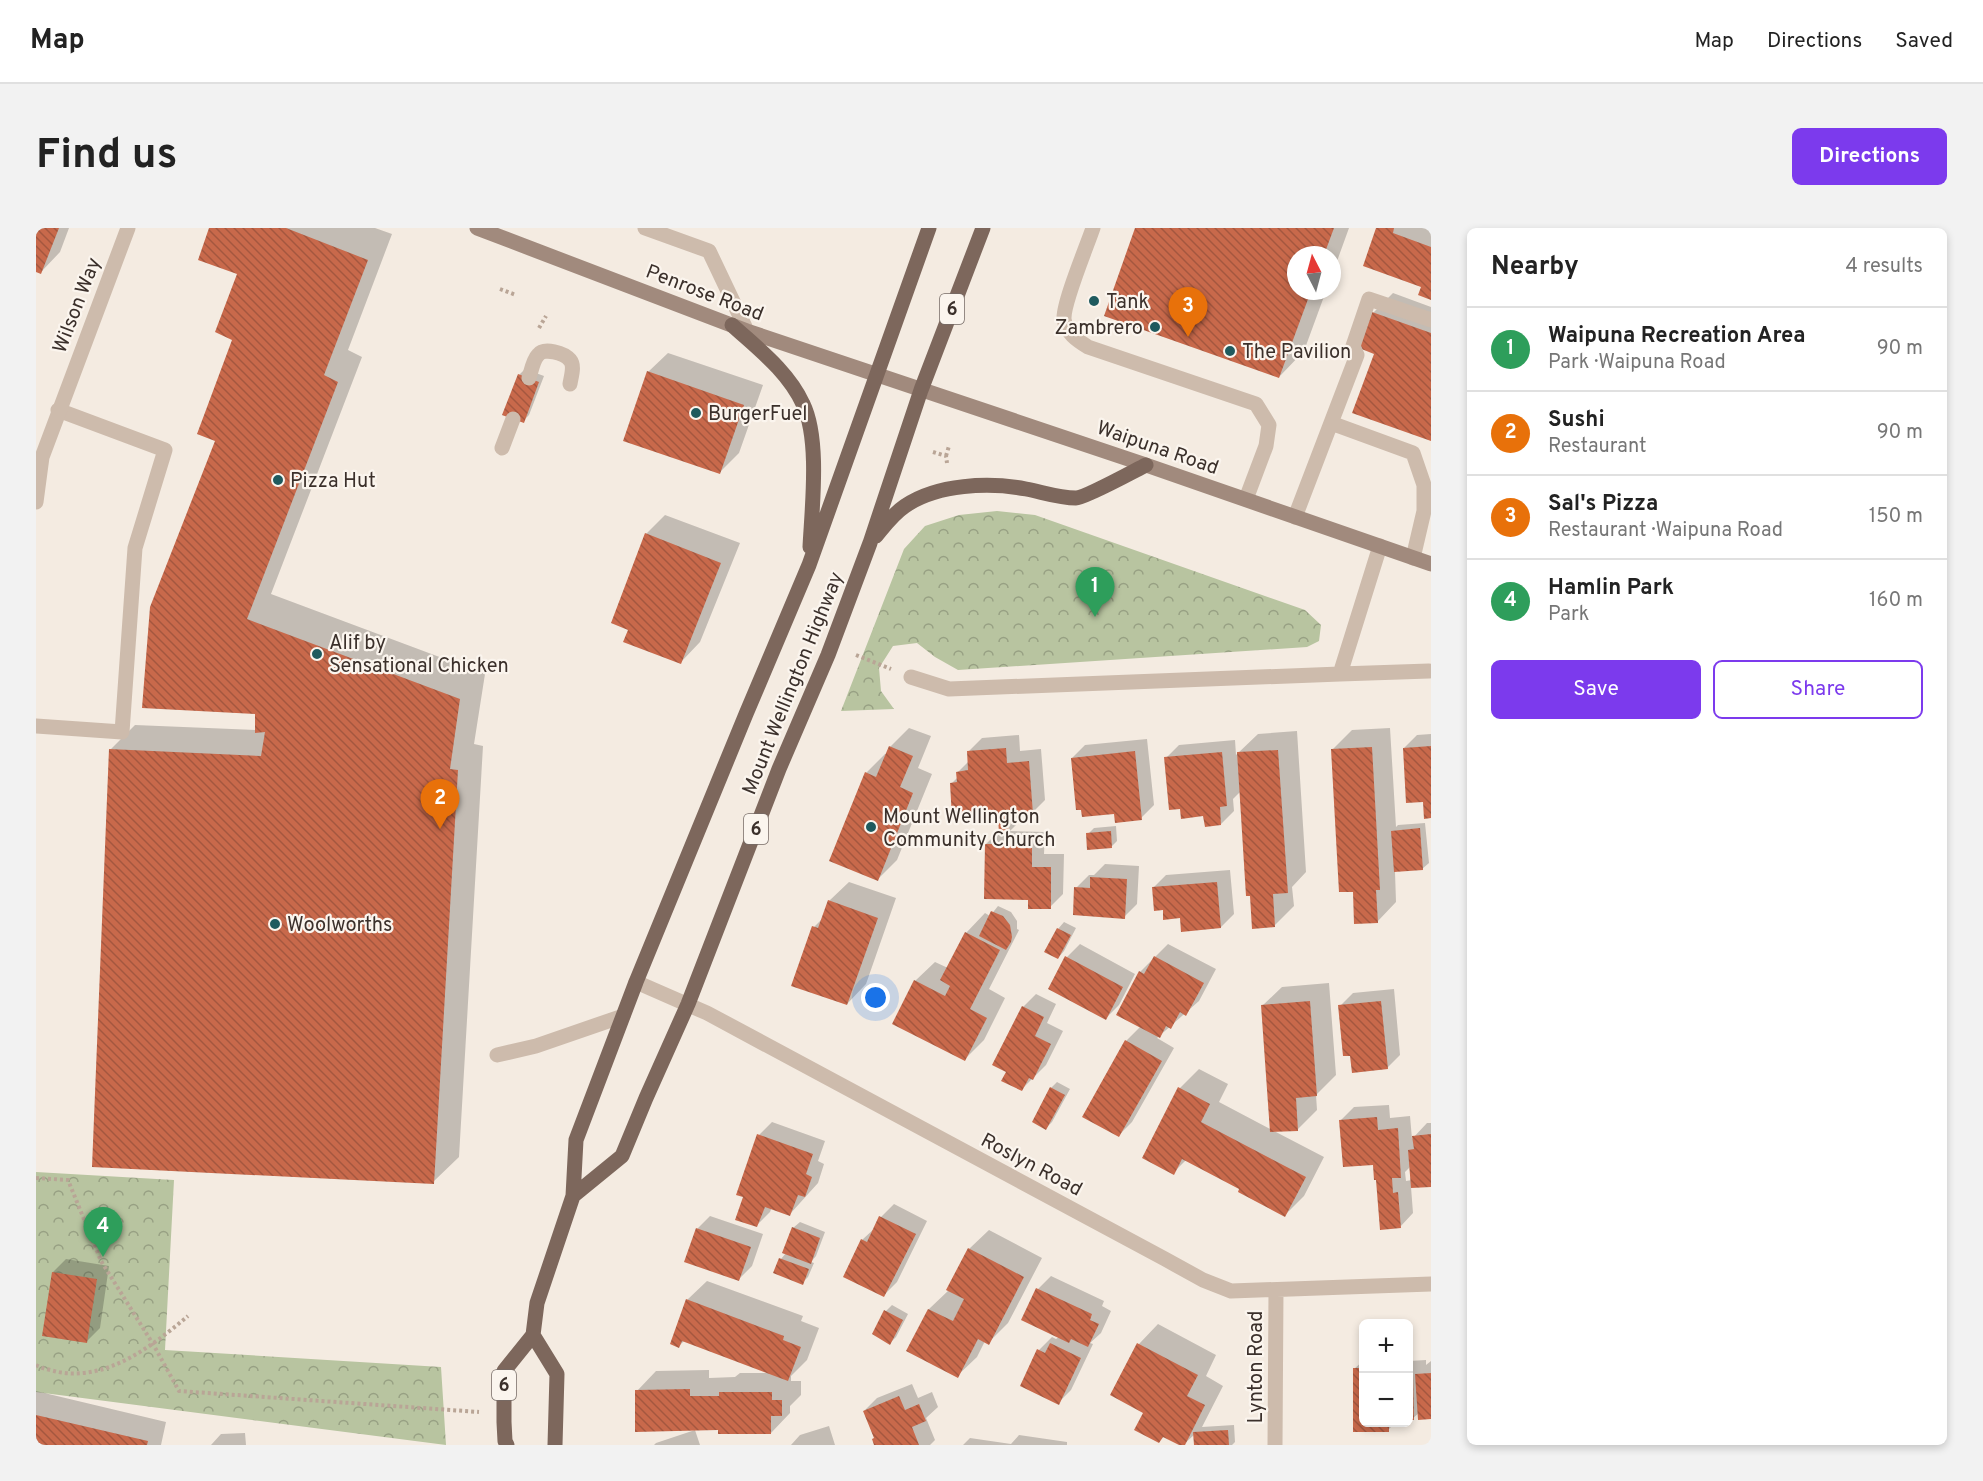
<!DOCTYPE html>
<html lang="en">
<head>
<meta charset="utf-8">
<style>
	body { margin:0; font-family:Overpass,sans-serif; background:#f2f2f2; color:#222 }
	.controls { position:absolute; right:18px; bottom:18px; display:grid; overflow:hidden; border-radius:9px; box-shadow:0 3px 9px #0003 }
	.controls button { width:54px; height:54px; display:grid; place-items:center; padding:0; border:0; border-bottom:2px solid #e0e0e0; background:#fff; color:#222; font:30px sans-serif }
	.compass { position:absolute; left:1251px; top:18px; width:54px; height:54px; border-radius:50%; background:#fff; box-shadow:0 3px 9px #0003; rotate:354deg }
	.you { position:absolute; left:840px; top:770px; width:21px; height:21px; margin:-15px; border:4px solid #fff; border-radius:50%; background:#1a73e8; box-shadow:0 0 0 9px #1a73e833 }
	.badge { display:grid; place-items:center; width:39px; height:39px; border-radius:50%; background:#7c3aed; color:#fff; font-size:20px; font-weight:700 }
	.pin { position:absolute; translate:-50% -50px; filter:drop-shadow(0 2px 3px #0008) }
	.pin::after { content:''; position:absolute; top:32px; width:21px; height:18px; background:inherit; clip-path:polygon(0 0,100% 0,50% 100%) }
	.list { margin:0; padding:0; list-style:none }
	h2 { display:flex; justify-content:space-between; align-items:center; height:78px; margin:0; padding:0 24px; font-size:26px }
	h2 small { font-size:20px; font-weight:400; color:#767676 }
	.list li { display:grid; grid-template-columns:39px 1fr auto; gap:18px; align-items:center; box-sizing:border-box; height:84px; padding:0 24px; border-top:2px solid #e0e0e0 }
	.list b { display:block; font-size:22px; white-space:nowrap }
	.list p { margin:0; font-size:20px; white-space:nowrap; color:#767676 }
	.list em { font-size:20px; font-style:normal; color:#767676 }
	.actions { display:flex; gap:12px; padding:18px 24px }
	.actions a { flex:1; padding:14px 0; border:2px solid #7c3aed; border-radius:9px; text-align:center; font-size:21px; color:#7c3aed }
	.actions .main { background:#7c3aed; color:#fff }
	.map { position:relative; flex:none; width:1395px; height:1217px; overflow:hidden; border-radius:9px }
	header { display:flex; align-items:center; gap:36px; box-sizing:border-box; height:84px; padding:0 30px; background:#fff; border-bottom:2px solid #e0e0e0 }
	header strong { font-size:28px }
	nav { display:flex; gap:33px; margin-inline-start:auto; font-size:21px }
	.intro { display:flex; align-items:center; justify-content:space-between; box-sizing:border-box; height:144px; padding:0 36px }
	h1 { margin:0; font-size:42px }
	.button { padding:15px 27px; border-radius:9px; background:#7c3aed; color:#fff; font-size:21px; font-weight:700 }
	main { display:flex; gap:36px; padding:0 36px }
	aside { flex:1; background:#fff; border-radius:9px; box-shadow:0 3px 9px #0003 }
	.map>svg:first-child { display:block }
</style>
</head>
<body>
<header>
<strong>Map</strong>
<nav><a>Map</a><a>Directions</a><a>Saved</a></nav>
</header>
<div class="intro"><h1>Find us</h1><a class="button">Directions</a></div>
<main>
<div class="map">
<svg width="1395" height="1217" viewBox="0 0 1395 1217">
	<defs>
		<pattern id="forest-crowns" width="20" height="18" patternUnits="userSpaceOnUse" patternTransform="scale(1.5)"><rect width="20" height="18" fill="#b8c4a0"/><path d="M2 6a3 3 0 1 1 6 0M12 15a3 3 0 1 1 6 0" fill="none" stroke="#97a083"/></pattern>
		<pattern id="building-back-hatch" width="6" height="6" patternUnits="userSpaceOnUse" patternTransform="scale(1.5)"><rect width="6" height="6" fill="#c8694b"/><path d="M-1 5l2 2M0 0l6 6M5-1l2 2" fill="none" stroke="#a4573f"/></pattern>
	</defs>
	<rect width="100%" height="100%" fill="#f4ebe1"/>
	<path fill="url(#forest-crowns)" d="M961 283 999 287 1269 382 1285 397 1283 413 1271 419 922 442 899 429 881 415 857 418 843 440 845 463 858 481 805 483 868 321 889 298 923 287Z
		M0 944 138 952 129 1122 405 1139 410 1217 0 1164Z"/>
	<path fill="#0003" fill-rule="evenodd" d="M0 0H33L24 24 5 44 0 42Z
		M174 0H339L356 6 312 122 326 129 235 366 449 446 438 516 447 518 423 929 397 954 74 522 99 497 220 502 221 485 181 212 198 111 203 46Z
		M1100 0H1313L1296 47V27H1260V63H1290L1268 123 1243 149Z
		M1342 0H1395V70L1387 58Z
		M1357 65 1395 79V211L1340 125 1337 85Z
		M632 125 727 157 703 225 684 244 612 144Z
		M489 141 508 148 493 187 487 193 483 147Z
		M629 287 704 315 664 414 645 434 610 306Z
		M873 500 895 508 882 540 896 546 861 632 842 651 830 545 849 526H851L854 519Z
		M1354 500 1360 599 1362 597 1389 595 1393 635 1386 641 1361 643 1359 644 1360 674 1341 694 1318 662 1296 522 1316 502Z
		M1261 503 1270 644 1256 659 1258 678 1238 698 1205 563 1197 571 1198 583 1185 596 1169 587 1130 530 1143 517 1199 512 1200 527 1222 506Z
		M1395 506V589L1368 520 1381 507Z
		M983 507 984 523 1005 521 1009 572 996 585 984 586 985 592 974 603 1009 604 1008 626H1028L1027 666 1014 679 994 670 950 616 964 602 963 586 915 556 922 549V544L933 533V523L946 510Z
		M1111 511 1118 577 1105 590 1079 584 1036 530 1049 517Z
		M1080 598 1081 613 1075 619 1052 606 1058 600Z
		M1069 636 1103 638 1101 676 1088 689 1040 660 1053 647H1058Z
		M1194 642 1198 686 1185 699 1128 681 1117 660 1130 647Z
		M813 654 860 670 830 756 811 776 778 699 788 689 793 673Z
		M962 678 975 684 981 693V701L983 702 953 761 969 770 948 812 928 832 879 753 899 734 912 740 930 705 949 685 954 688Z
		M1028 694 1040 700 1028 723 1022 730V701Z
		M1044 716 1099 746 1083 777 1070 790 1031 729Z
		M1132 716 1180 741 1163 773 1121 810 1138 820 1096 894 1083 907 1090 813 1105 798 1104 744Z
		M1293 755 1300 847 1280 867 1281 882 1262 901 1238 903 1288 929 1268 968 1249 987 1206 960 1151 931 1137 945 1144 860 1163 841 1192 856 1183 874 1236 902 1226 778 1246 759Z
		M1358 761 1364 827 1351 840 1304 778 1317 765Z
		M1000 766 1020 776 1011 795 1027 803 1010 837 986 861 972 843 987 779Z
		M1021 854 1034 861 1016 894 1010 900 1015 860Z
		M1353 877 1354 890 1374 888 1376 911 1391 895H1395V958L1375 959 1377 985 1364 999 1338 935 1305 892 1318 879ZM1375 938 1376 952 1370 953 1369 944Z
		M736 894 789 913 782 933 788 936 782 955 754 986 736 979 734 984 721 997 709 968 723 907Z
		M858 976 891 993 861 1054 848 1067 826 1012 840 999 845 989Z
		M674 988 727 1006 716 1038 703 1051 661 1001Z
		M764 994 789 1004 780 1028 775 1034 778 1035 772 1049 766 1055 745 1031 750 1025 757 1000Z
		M953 1002 1006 1030 972 1095 952 1115 949 1113 941 1129 921 1148 872 1122 893 1081 913 1062 933 1021Z
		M30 1031 73 1038 64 1100 51 1113 17 1044Z
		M1015 1048 1068 1073 1066 1078 1075 1083 1065 1105 1054 1115 1057 1116 1035 1162 1022 1175 986 1157 1003 1122 1016 1109 1020 1111 1023 1109 987 1091 1002 1061Z
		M671 1053 767 1088 765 1093 783 1100 771 1132 755 1148V1153H765V1167L754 1178V1185L735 1205 684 1200 601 1163 620 1143 673 1142V1150L699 1149 704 1145H735L649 1112 643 1118 651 1072Z
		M856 1077 872 1086 860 1109 854 1115 838 1106 850 1083Z
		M1122 1096 1180 1127 1170 1148 1187 1158 1166 1199 1198 1197 1199 1214 1196 1217H1159V1206L1147 1217 1129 1208 1123 1213 1109 1184 1076 1167 1103 1116Z
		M1372 1127 1373 1133 1390 1132V1137L1395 1133V1190L1383 1185 1377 1190H1372Z
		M1328 1132V1194H1360L1352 1202 1319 1203 1318 1141Z
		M876 1156 882 1170 896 1164 902 1179 890 1190 899 1212 894 1217H841L828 1183 841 1170Z
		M0 1163 130 1194 125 1217H0Z
		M793 1198 799 1217H755L764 1207Z
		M659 1202 664 1217H618L620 1215Z
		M209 1205 210 1217H175L185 1206Z
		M983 1207 1031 1214V1217H927L934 1210 975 1216Z"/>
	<path fill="url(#building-back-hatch)" d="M0 0H23L5 46 0 44Z
		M173 0H250L332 32 288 147 302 154 211 391 424 471 414 541 422 542 398 956 56 939 73 521 225 528 229 504 219 505V486L106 480 114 379 179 213 161 206 196 112 179 104 201 46 162 32Z
		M1099 0H1298L1288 27H1260V63H1275L1243 150 1068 88Z
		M1340 0H1358L1357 5 1395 19V72L1382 67 1385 59 1327 38Z
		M1336 84 1395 105V213L1316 185 1338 126 1323 120Z
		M611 143 708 177 684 246 587 213Z
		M482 146 503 154 488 195 466 187Z
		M609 305 685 335 645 436 587 414 592 402 575 395Z
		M853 518 877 528 864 559 877 565 842 653 793 633 829 544 840 549Z
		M1395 518V590L1388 591 1387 574 1370 575 1367 520Z
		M1336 519 1344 662H1340L1342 695 1318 696 1317 664H1303L1295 521Z
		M970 520 971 535 993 533 997 586 971 588 973 606 963 607 962 587 916 590 914 555 921 554 920 544 932 542 931 523Z
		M1242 522 1252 665 1237 666 1239 699 1216 701 1214 668H1210L1201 524Z
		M1099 523 1106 592 1079 595 1078 586 1046 589 1045 582H1040L1035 530Z
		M1186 524 1191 578 1184 579 1185 597 1169 599 1167 588 1145 591 1144 581 1133 582 1128 529Z
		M1384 600 1387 642 1358 644 1355 603Z
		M1075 603 1076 620 1051 622 1050 605Z
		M949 616H996V639H1015V681H992V672L948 671Z
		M1054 649 1091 651 1089 691 1037 687 1038 659 1054 660Z
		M1181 654 1185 700 1145 704 1144 690 1127 692V682L1118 683 1116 659Z
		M792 672 842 690 811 777 755 758 776 698 782 700Z
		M955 683 967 688 974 697 976 709 975 714 970 722 943 708Z
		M1021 700 1035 707 1022 731 1008 724Z
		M929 704 964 722 934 781 951 790 929 833 856 796 878 752 909 768 914 758 904 752Z
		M1029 728 1087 759 1070 792 1012 761Z
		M1118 728 1168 755 1150 788 1144 784 1135 801 1130 798 1124 810 1080 787 1103 743 1108 746Z
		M1274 773 1281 868 1260 870 1262 903 1234 904 1225 777Z
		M1345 773 1352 841 1316 845 1314 828H1307L1302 777Z
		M986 778 1008 789 999 808 1015 816 997 852 993 850 986 863 965 853 970 844 956 837Z
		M1089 812 1126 833 1083 909 1046 889Z
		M1014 859 1029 867 1010 902 996 894Z
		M1142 859 1174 876 1165 894 1270 949 1249 989 1202 964 1203 961 1146 931 1138 947 1106 930Z
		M1341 889 1342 902 1362 900 1365 950H1356L1357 965 1362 964 1365 1000 1344 1002 1340 952H1338L1337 937 1307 939 1303 892Z
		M721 906 777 926 770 946 776 949 769 969 762 967 754 988 729 979 721 999 699 992 707 969 700 967Z
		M1395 906V959L1375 960 1372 922 1378 921 1376 908Z
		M843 988 880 1006 848 1069 807 1049 825 1011 831 1014Z
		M756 999 784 1010 775 1036 746 1025Z
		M660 1000 715 1019 703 1053 648 1034Z
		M932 1020 988 1049 953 1117 942 1111 922 1150 870 1123 892 1081 917 1093 928 1071 910 1062Z
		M743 1030 773 1041 767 1057 737 1045Z
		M16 1044 61 1051 51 1115 6 1108Z
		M1000 1060 1056 1086 1054 1092 1063 1096 1052 1119 1035 1111 1033 1115 985 1092Z
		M650 1071 748 1108 747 1112 765 1119 752 1153 646 1113 643 1120 634 1116Z
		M848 1082 867 1092 854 1117 836 1106Z
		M1014 1115 1045 1130 1023 1177 984 1158 1001 1121 1009 1125Z
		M1101 1115 1162 1147 1151 1168 1169 1177 1149 1217H1143L1127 1209 1123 1215 1098 1202 1107 1185 1074 1167Z
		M1317 1140H1328V1194H1353V1204H1317Z
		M1372 1145H1377L1378 1192H1372Z
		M1395 1145V1191L1382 1192 1379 1146Z
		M654 1161V1168H683V1164H736V1172H746V1188H735V1206H682V1202L599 1204V1162Z
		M863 1168 869 1182 883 1176 890 1193 876 1199 883 1217H838L836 1211 838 1210 827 1183Z
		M0 1187 112 1213 111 1217H0Z
		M1192 1202 1193 1217H1158L1157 1204Z"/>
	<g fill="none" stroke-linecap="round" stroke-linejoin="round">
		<path stroke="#b9a596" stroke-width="4" stroke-dasharray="3 3" stroke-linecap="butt" d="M464 61 480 67
			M503 100 510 88
			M897 224 910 228 911 235
			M910 228 913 218
			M820 427 855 441
			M0 950 32 952 65 1033 117 1116 143 1163 443 1184
			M0 1137C7 1141 15 1142 22 1144 72 1153 116 1118 152 1088"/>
		<path stroke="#cdbbac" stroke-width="15" d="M609 0 673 23 711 103
			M1057 0C1051 18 1027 75 1028 91 1030 105 1041 112 1052 119L1220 176 1233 197 1230 218 1210 271
			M493 150C495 144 497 132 502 127 508 119 528 125 534 132 539 138 535 149 534 156
			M1295 195 1377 225 1388 257V283L1377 330
			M466 220 477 191
			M1259 289 1321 127 1317 118 1333 71 1395 92
			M0 498 86 504 99 320 129 222 22 182
			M461 827 500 818 587 788"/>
		<path stroke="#cdbbac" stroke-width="15" d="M0 274 6 229 92 0
			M1304 446 1393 443
			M875 449 913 461 1304 446 1344 318
			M600 754 671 785 1129 1031 1167 1052 1195 1063 1395 1056
			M1239 1217 1240 1062"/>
		<path stroke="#a18a7d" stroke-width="15" d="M441 0 711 103 1110 237 1395 336"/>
		<path stroke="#7d675c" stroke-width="15" d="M696 97C721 120 752 143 767 176 784 211 776 279 774 319
			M840 308C849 297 857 286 869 278 901 256 953 254 990 261 1006 264 1023 270 1040 270 1049 270 1098 243 1110 237
			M537 968 586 928 610 870 652 776 743 541 792 427 834 315 885 162 947 0
			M497 1107 521 1146 519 1217
			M471 1217 469 1213 468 1194V1143L497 1107 501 1075 537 968 540 912 600 754 710 486 773 337 893 0"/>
	</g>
	<g fill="#1f5a5e" stroke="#fbf5ee" stroke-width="2">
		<circle cx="1058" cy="73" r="6"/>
		<circle cx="1119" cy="99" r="6"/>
		<circle cx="1194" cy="123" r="6"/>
		<circle cx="660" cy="185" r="6"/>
		<circle cx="242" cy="252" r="6"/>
		<circle cx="281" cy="426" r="6"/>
		<circle cx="835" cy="599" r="6"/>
		<circle cx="239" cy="696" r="6"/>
	</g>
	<g text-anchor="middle" stroke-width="4.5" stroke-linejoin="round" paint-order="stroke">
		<g fill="#fbf5ee" stroke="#756b66" stroke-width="1.5">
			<rect x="904" y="66" width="24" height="30" rx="4.5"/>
			<rect x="708" y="586" width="24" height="30" rx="4.5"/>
			<rect x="456" y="1142" width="24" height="30" rx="4.5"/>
		</g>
		<g font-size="18" font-weight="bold" fill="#3b302b">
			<text x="916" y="87">6</text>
			<text x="720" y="607">6</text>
			<text x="468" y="1163">6</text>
		</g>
		<g font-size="20" fill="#3b302b" stroke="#fbf5ee">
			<text transform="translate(669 64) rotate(21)" y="7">Penrose Road</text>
			<text transform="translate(40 77) rotate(-69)" y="7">Wilson Way</text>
			<text transform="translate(1122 219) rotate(19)" y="7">Waipuna Road</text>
			<text transform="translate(756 455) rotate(-68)" y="7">Mount Wellington Highway</text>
			<text transform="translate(996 936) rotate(28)" y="7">Roslyn Road</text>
			<text transform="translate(1219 1139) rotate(-90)" y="7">Lynton Road</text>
		</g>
		<g font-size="20" fill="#3b302b" stroke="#fbf5ee" text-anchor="start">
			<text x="1070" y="80">Tank</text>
			<text x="1107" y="106" text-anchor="end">Zambrero</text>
			<text x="1206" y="130">The Pavilion</text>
			<text x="672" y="192">BurgerFuel</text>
			<text x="254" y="259">Pizza Hut</text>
			<text x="293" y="421">Alif by<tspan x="293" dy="23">Sensational Chicken</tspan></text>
			<text x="847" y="595">Mount Wellington<tspan x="847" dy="23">Community Church</tspan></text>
			<text x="251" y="703">Woolworths</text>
		</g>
	</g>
</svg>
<div class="controls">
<button>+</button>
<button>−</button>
</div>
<svg class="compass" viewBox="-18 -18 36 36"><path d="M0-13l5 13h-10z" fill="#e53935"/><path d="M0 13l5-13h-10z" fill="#767676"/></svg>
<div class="you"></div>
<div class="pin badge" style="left:1059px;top:389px;background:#2e9e5b">1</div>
<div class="pin badge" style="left:404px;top:601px;background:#e8710a">2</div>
<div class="pin badge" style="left:1152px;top:109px;background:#e8710a">3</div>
<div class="pin badge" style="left:67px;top:1029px;background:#2e9e5b">4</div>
</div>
<aside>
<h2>Nearby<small>4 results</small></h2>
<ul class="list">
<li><span class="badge" style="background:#2e9e5b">1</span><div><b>Waipuna Recreation Area</b><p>Park · Waipuna Road</p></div><em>90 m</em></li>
<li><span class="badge" style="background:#e8710a">2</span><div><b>Sushi</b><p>Restaurant</p></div><em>90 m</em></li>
<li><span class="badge" style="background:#e8710a">3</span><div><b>Sal's Pizza</b><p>Restaurant · Waipuna Road</p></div><em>150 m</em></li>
<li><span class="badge" style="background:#2e9e5b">4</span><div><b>Hamlin Park</b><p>Park</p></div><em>160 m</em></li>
</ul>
<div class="actions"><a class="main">Save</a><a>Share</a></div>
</aside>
</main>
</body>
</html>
